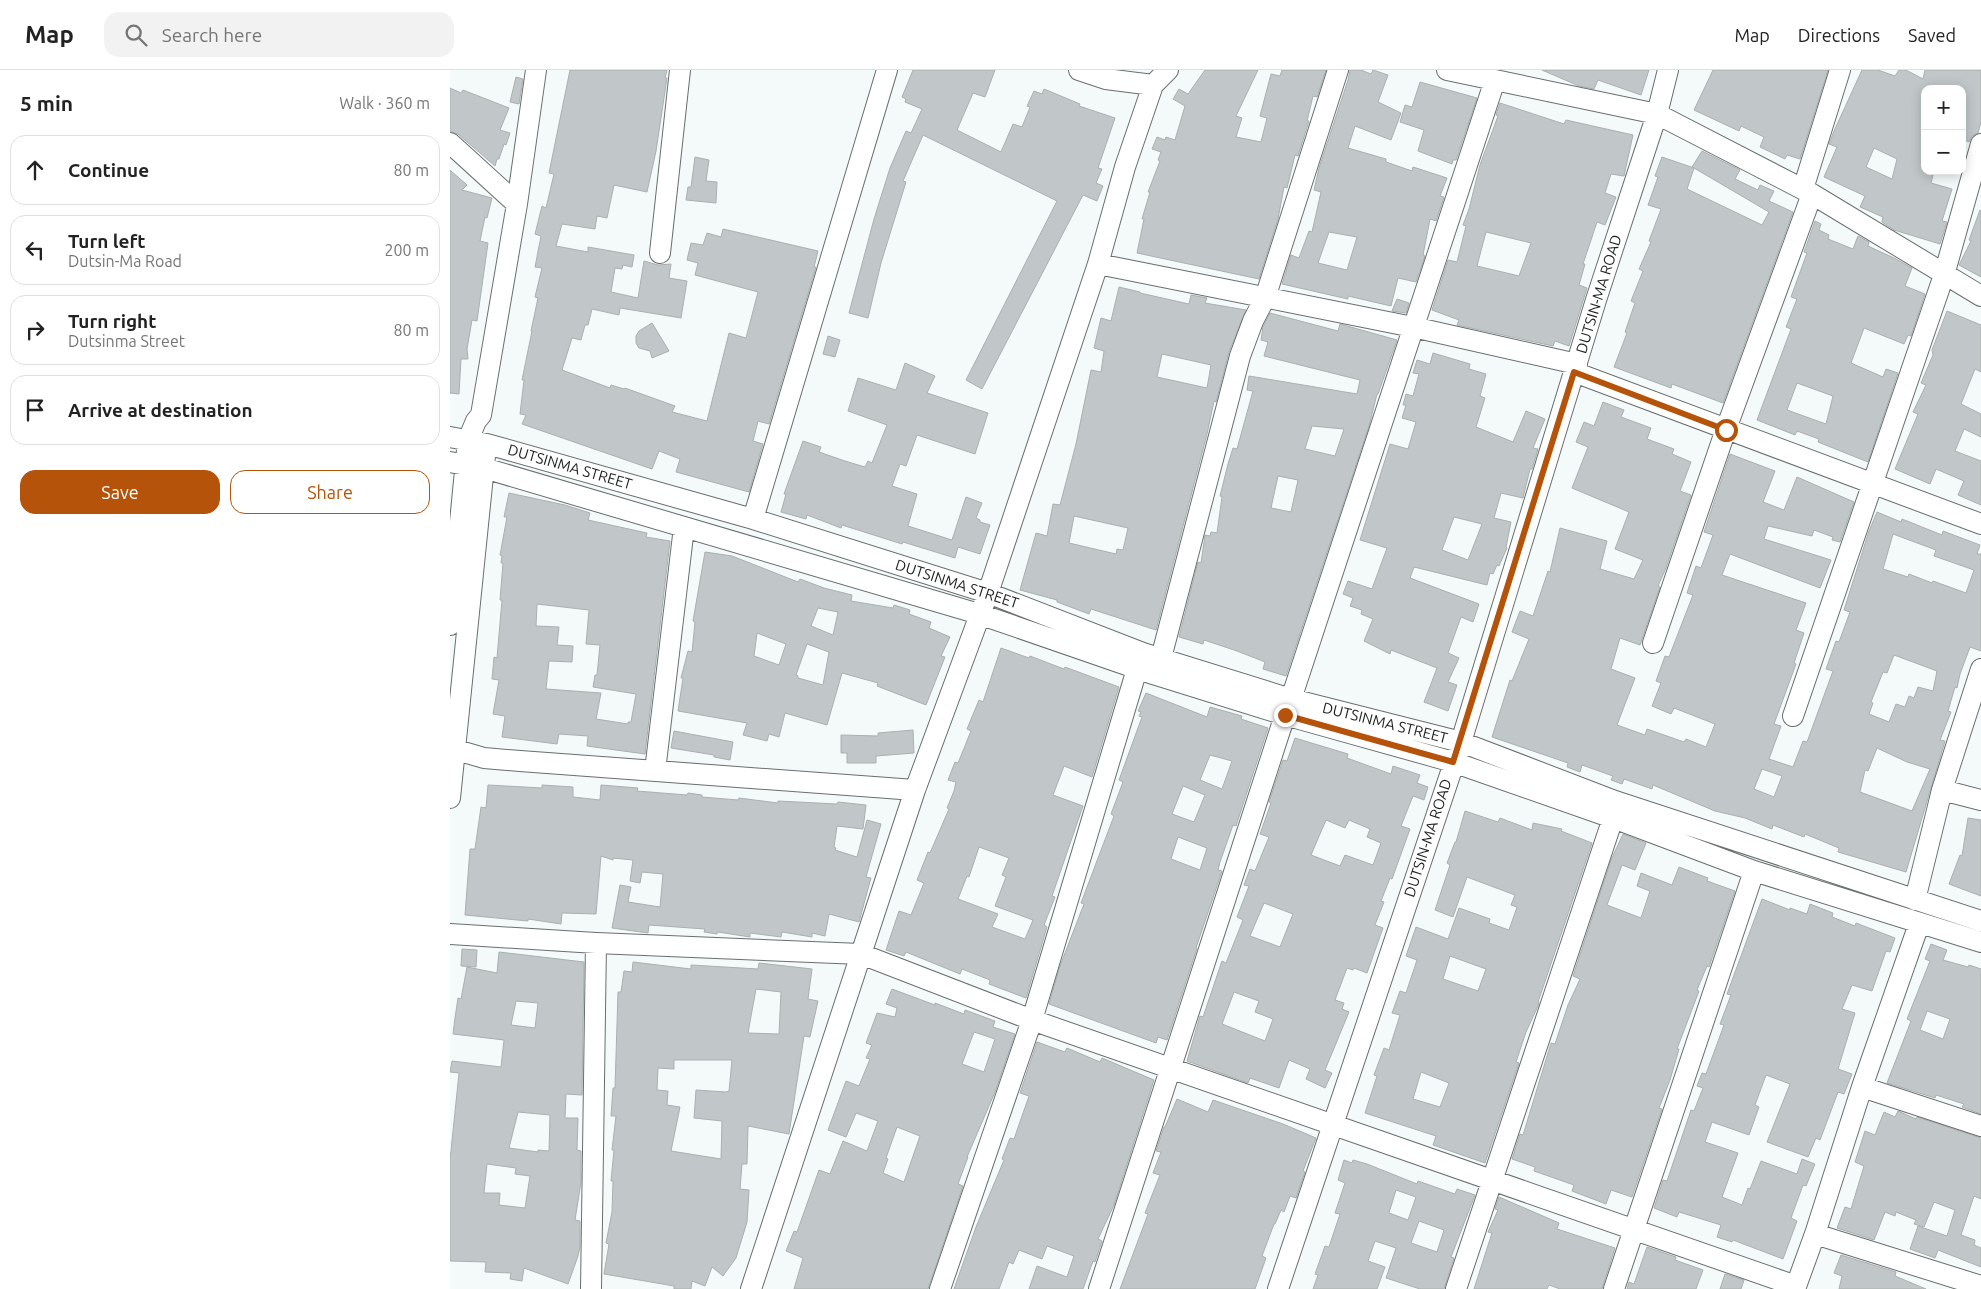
<!DOCTYPE html>
<html lang="en">
<head>
<meta charset="utf-8">
<style>
	body { margin:0; font-family:Ubuntu,sans-serif; background:#f2f2f2; color:#222 }
	.controls { position:absolute; right:15px; top:15px; display:grid; overflow:hidden; border-radius:10px; box-shadow:0 2px 12px #0003 }
	.controls button { width:45px; height:45px; display:grid; place-items:center; padding:0; border:0; border-bottom:1px solid #e0e0e0; background:#fff; color:#222; font:25px sans-serif }
	.stop { position:absolute; width:15px; height:15px; margin:-11px; border:4px solid #b45309; border-radius:50%; background:#fff }
	.stop.end { background:#b45309; border-color:#fff; box-shadow:0 1px 5px #0008 }
	.list { margin:0; padding:0; list-style:none }
	h2 { display:flex; justify-content:space-between; align-items:center; height:65px; margin:0; padding:0 20px; font-size:21px }
	h2 small { font-size:16px; font-weight:400; color:#767676 }
	.list li { display:grid; grid-template-columns:32px 1fr auto; gap:15px; align-items:center; box-sizing:border-box; height:70px; margin:0 10px 10px; padding:0 10px; border:1px solid #e0e0e0; border-radius:15px }
	.list b { display:block; font-size:19px; white-space:nowrap }
	.list p { margin:0; font-size:16px; white-space:nowrap; color:#767676 }
	.list em { font-size:16px; font-style:normal; color:#767676 }
	.actions { display:flex; gap:10px; padding:15px 20px }
	.actions a { flex:1; padding:11px 0; border:1px solid #b45309; border-radius:15px; text-align:center; font-size:18px; color:#b45309 }
	.actions .main { background:#b45309; color:#fff }
	.icon { flex:none; width:28px; height:28px; fill:none; stroke:currentColor; stroke-width:2; stroke-linecap:round; stroke-linejoin:round }
	.map { position:relative; flex:none; width:1531px; height:1219px; overflow:hidden }
	header { display:flex; align-items:center; gap:30px; box-sizing:border-box; height:70px; padding:0 25px; background:#fff; border-bottom:1px solid #e0e0e0 }
	header strong { font-size:24px }
	nav { display:flex; gap:28px; margin-inline-start:auto; font-size:18px }
	.search { width:350px; height:45px; background:#f2f2f2; display:flex; align-items:center; gap:12px; box-sizing:border-box; padding:0 18px; border-radius:15px; color:#767676; font-size:19px }
	main { display:flex }
	aside { flex:1; background:#fff }
	.map>svg:first-child { display:block }
</style>
</head>
<body>
<header>
<strong>Map</strong>
<div class="search"><svg class="icon" aria-label="search" viewBox="0 0 24 24"><circle cx="10" cy="10" r="6"/><path d="M15 15l6 6"/></svg>Search here</div>
<nav><a>Map</a><a>Directions</a><a>Saved</a></nav>
</header>
<main>
<aside>
<h2>5 min<small>Walk · 360 m</small></h2>
<ul class="list">
<li><svg class="icon" aria-label="ahead" viewBox="0 0 24 24"><path d="M12 20V5M6 11l6-6 6 6"/></svg><div><b>Continue</b></div><em>80 m</em></li>
<li><svg class="icon" aria-label="left" viewBox="0 0 24 24"><path d="M17 20v-9H6M10 6l-5 5 5 5"/></svg><div><b>Turn left</b><p>Dutsin-Ma Road</p></div><em>200 m</em></li>
<li><svg class="icon" aria-label="right" viewBox="0 0 24 24"><path d="M7 20v-9h11M14 6l5 5-5 5"/></svg><div><b>Turn right</b><p>Dutsinma Street</p></div><em>80 m</em></li>
<li><svg class="icon" aria-label="arrive" viewBox="0 0 24 24"><path d="M6 21V4h12l-3 4 3 4H6"/></svg><div><b>Arrive at destination</b></div></li>
</ul>
<div class="actions"><a class="main">Save</a><a>Share</a></div>
</aside>
<div class="map">
<svg width="1531" height="1219" viewBox="0 0 1531 1219">
	<rect width="100%" height="100%" fill="#f4fafa"/>
	<path fill="#c1c7c8" stroke="#aaafb0" fill-rule="evenodd" d="M120 0H217L215 8H217L206 81 197 122 164 115 157 148 147 146 145 159 112 154 106 176 138 182V177L184 185 182 197 173 195 172 199 165 198 161 222 188 228 194 191 208 195 221 194 219 208 237 211 231 248 170 238 169 245 142 239 138 255H135L131 270 122 268 112 300 160 318 161 315 174 319 175 318 225 336 222 342 257 351 279 263 296 268 308 222 245 205 248 193 237 190 241 173 253 175 257 163 271 167 273 159 368 181 364 197H366L319 354 308 351 303 371 313 374 299 422 226 402 230 389 209 381 202 399 72 354 76 345 70 344 74 310H72L82 261H81L88 228 85 227 92 198 85 197 91 166 85 164 92 136 96 138 104 104 99 103Z
		M463 0H545L535 27 523 23 507 60 551 82 563 54 572 57 580 37 577 36 584 21 592 24 594 19 630 34 629 36 665 48 648 98 652 99 646 113 653 116 647 131 633 125 532 319 516 310 607 131 473 65 453 111 456 112 431 193 418 248 399 243 424 149 440 98 456 61 461 63 472 39 455 32 456 29 452 27Z
		M755 0H808L786 46 792 48 786 67 811 72 817 48 810 46 821 4 830 6 832 0H876L867 27 863 26 857 51H859L848 86 845 85 837 118 834 117 828 149 809 209 687 183 694 149H692L700 122H698L710 91 708 90 711 82 702 79 707 67 715 70 716 67 725 70 735 36 723 29 729 19 738 24Z
		M900 0H911L921 4 923 0 938 5 928 32 951 43 941 70 905 56 898 78 936 89V92L962 101 963 97 997 108 990 126 994 127 986 151 980 149 973 185 975 186 966 212 948 208 941 236 898 226V229L832 214 841 185 849 188 859 161 862 162 871 122 864 120 869 98 898 10ZM879 162 907 167 897 200 868 193Z
		M1092 0H1199L1191 25 1148 10 1144 19 1129 16Z
		M1263 0H1378L1350 89 1337 85 1335 89 1310 77 1314 67 1291 56 1289 61 1244 40Z
		M1412 0H1428L1445 6 1449 0H1456L1473 9 1475 0H1531V52L1528 63 1522 66 1519 72 1512 69V19H1475V101H1484L1481 113 1502 119 1492 151 1497 152 1490 174 1444 160 1432 152 1433 147 1410 137 1415 126 1374 107 1387 77 1379 74 1384 61ZM1424 78 1447 89 1442 109 1416 97Z
		M66 7 73 9 69 34 60 32Z
		M970 12 1027 28 1006 90H1003L1002 94 968 81 974 60 950 52 955 35 962 37Z
		M0 18 11 23 13 20 59 38 50 60 60 63 56 75 54 74 49 89H47L45 96 8 64 0 61Z
		M1050 33 1114 54 1116 50 1183 65 1174 106 1161 104 1155 123 1166 127 1155 155 1147 152 1133 194H1135L1129 215 1137 218 1119 276 1105 271 1103 276 1007 255 1009 250 982 240 998 190 1007 192 1016 156 1013 155 1019 139 1030 95 1048 46 1046 45ZM1036 162 1081 173 1069 206 1027 196Z
		M1252 81 1290 100 1285 109 1308 120 1310 115 1324 121 1319 131 1343 142 1273 333 1222 314 1221 318 1164 297 1177 263 1175 262 1185 233 1181 231 1193 201 1189 199 1201 172 1199 171 1211 139 1198 135 1208 107 1205 106 1212 87 1244 98 1242 97ZM1244 98 1319 142 1312 155 1237 119Z
		M245 87 259 90 256 111 267 112 266 133 236 130 238 117H241Z
		M0 100 17 115 12 120 42 128 37 148 35 147 30 171 38 173 27 251 22 250 17 279 18 289H11L9 324 0 323Z
		M1530 140 1531 141V207L1509 195 1521 171 1519 170Z
		M1365 151 1371 154 1369 160 1379 165 1378 169 1403 179 1408 166 1419 172 1418 176 1444 188 1462 198 1455 216 1475 224 1461 266 1458 265 1454 274 1414 258 1401 293 1433 307 1436 299 1448 303 1418 392 1368 372 1369 369 1347 361 1345 365 1307 350 1341 259 1336 257 1347 229 1341 227 1357 183 1354 182ZM1347 313 1383 326 1376 354 1337 340Z
		M669 217 690 222V223L739 234 741 225 757 228 755 233 796 240 779 282 766 332 764 331 757 364 706 560 641 539 639 544 607 532V530L570 520 586 463 597 466 603 434 610 435 626 374 641 300 651 302 654 281 644 278 651 248 661 251ZM712 284 761 295 757 318 707 307ZM624 446 678 458 673 480 667 479 666 484 619 473Z
		M947 229 959 233 956 243 942 241Z
		M1497 241 1531 255V302L1525 299 1511 334 1531 344V367L1514 359 1505 381 1531 391V435L1508 425 1514 411 1486 399 1480 414 1445 399 1468 344 1463 342 1476 315 1471 313 1483 285 1482 280Z
		M820 243 888 261 890 254 947 270 928 324H927L919 356 836 606 813 599 815 592 787 581 754 570 753 574 729 567 748 492 751 493 755 465 760 466 761 462 767 463 772 427 770 426 778 394 783 378 787 379 803 321 797 320 799 306 907 324 910 310 814 286 818 272 811 270 813 257ZM862 356 894 359 885 386 855 379ZM828 406 848 410 841 442 821 438Z
		M202 253 219 281 202 288 200 281 189 278 186 273V266L189 261Z
		M378 266 390 270 385 287 373 284Z
		M983 283 1020 294 1019 299 1036 304 1030 326 1035 328 1026 357 1063 372 1076 341 1095 349 1083 378 1088 379 1082 399H1080L1073 428 1051 423 1044 448 1061 452 1056 477 1057 478 1049 496 1047 495 1043 504 1040 503 1037 515 964 497 960 508 1029 534 1023 552 1011 547 998 583 1009 588 998 612 1007 615 998 641 974 632 987 598 941 580 940 584 914 571 923 549 911 544 912 540 900 536 903 528 893 524 898 511 922 519 937 478 910 470 940 374 958 379 966 352 952 348 956 335H953L956 324 963 326 969 304 963 303 967 290 980 294ZM1004 447 1032 454 1018 490 992 480Z
		M455 293 485 306 477 323 538 343 525 384 467 365 456 396 450 394 442 416 467 424 458 456 502 470 516 427 532 433 526 448 530 450V452L540 455 530 484 508 477 505 488 453 472 452 474 392 455 391 458 357 445 356 449 331 442 336 424H334L353 371 371 377 369 382 395 391 415 397 418 391 422 393 437 355 398 341 408 308 446 320Z
		M1153 332 1174 340 1171 347 1201 358 1197 369 1224 379 1222 384 1241 392 1230 421 1241 425 1216 498 1208 516 1210 517 1190 575 1170 568 1161 599 1185 608 1167 655 1195 665 1197 659 1234 672 1236 669 1256 677 1265 654 1224 638 1221 644 1202 636 1211 613 1206 611 1215 586 1219 587 1243 525 1237 523 1246 496 1251 498 1263 465 1254 462 1280 384 1325 401 1313 432 1334 440 1347 407 1404 432 1390 472 1382 470 1383 467 1364 460 1362 466 1318 456 1314 469 1381 490 1370 518 1280 484 1272 505 1356 533 1346 560 1354 563 1344 593 1346 594 1324 654 1331 656 1319 689 1343 697 1353 671 1357 672 1383 601 1376 599 1386 571 1389 572 1400 542 1394 540 1419 461 1427 442 1451 452 1452 449 1492 465 1493 461 1530 475 1527 484H1531V581L1520 577 1510 604 1507 618 1505 617 1498 641 1501 642 1490 670 1495 671 1456 802 1388 782 1389 778 1355 764 1354 767 1323 755 1322 759 1295 748 1265 741 1203 715 1202 719 1174 709 1172 714 1161 710 1163 706 1132 695 1130 702 1117 697 1118 693 1042 667 1060 610 1062 611 1079 569 1062 562 1070 541 1083 546 1098 501 1100 502 1110 458 1157 471 1150 499 1184 509 1193 490 1165 479 1179 442 1122 418 1138 377 1126 372 1134 352 1144 356ZM1443 464 1486 480 1484 486 1524 500 1516 523 1483 511 1482 513 1459 504 1458 507 1433 499ZM1444 585 1487 601 1483 621 1468 617 1464 628 1459 626 1455 637 1446 634 1439 652 1419 644 1423 633 1421 632 1433 602 1437 603ZM1427 678 1457 692 1480 699 1462 741 1410 722 1415 700 1418 701ZM1312 699 1332 706 1324 727 1304 719Z
		M59 423 115 435 140 443 138 450 197 463 196 467 220 471 195 684 137 676 138 666 109 664 107 674 52 667 55 646 43 644 49 610 42 609 44 587 47 588 52 530H50L53 493H51L52 486 50 485 57 447H54ZM87 534 139 540 136 574 150 575 147 605H145L143 617 186 624 181 652H178V654L146 649 151 623 96 619 99 591 122 592 123 576 107 575 109 557 86 556Z
		M255 482 282 486 348 512 350 509 374 518 402 525 401 531 443 538 444 535 460 540 459 544 481 552 479 558 500 567 491 586 495 587 476 635 427 616 428 613 392 603 377 655 335 643 329 667 319 664 317 671 293 665 297 653 228 641 233 608H231L238 581 242 582 245 552 243 551ZM368 538 388 542 383 565 361 556ZM307 563 336 574 329 595 304 586ZM357 574 379 582 373 615 348 608V606L346 605Z
		M551 578 579 588 580 586 614 599 615 597 669 617 642 707 614 696 603 725 633 736 602 826 605 827 594 855 597 857 576 928 539 914 540 910 512 899 510 904 456 882 454 886 436 880 449 841 461 845 474 813 467 810 478 782 480 783 499 739 497 738 504 721 506 712 498 710 505 692 508 693 521 661 517 659 529 630 533 632ZM529 777 559 788 552 805 556 807 545 836 583 850 575 869 542 857 548 844 508 829 517 806 519 807Z
		M696 623 757 647 760 637 792 646 791 649 818 658 786 756 783 755 770 792 768 800 772 801 746 878H747L717 970 708 967 706 973 599 934 610 896 634 834 631 833 664 746 661 744 673 712 669 710 692 647 689 646 691 642 688 641ZM760 685 782 691 772 719 750 710ZM733 716 755 725 744 752 722 744ZM728 767 757 778 750 800 721 789Z
		M463 660 464 683 426 686V693H397V683H391V665L428 666V663Z
		M224 661 283 672 280 690 264 687V685L221 678Z
		M845 668 898 684 897 688 941 704 943 696 970 705 967 713 978 717 974 730 963 726 951 756 960 759 942 809 940 808 931 831 934 832 925 855 933 858 917 903 904 898 903 900 897 898 885 930 894 933 892 939 899 942 875 1000 882 1003 875 1018 856 1009 860 999 839 990 829 1018 800 1008 798 1013 737 991 750 946 753 947 772 891 776 893 793 850 787 847 799 816 794 815 800 799 805 801 819 767 810 764 821 733 819 732 833 690 837 691ZM876 750 895 758 899 750 920 759 917 767 931 773 923 795 895 785 890 796 861 785ZM814 833 843 844 830 877 800 866ZM784 922 809 931 805 942 823 949 815 971 772 954Z
		M38 715 92 718V715L123 717V727L150 730 151 715 188 718 187 721 237 725 238 723 252 725V727L288 730 289 728 328 733V731L387 734 388 732 416 735 413 759 387 756 384 777 386 778 385 780 407 787 417 750 431 754 416 807 421 808 409 852 379 844 375 866 362 863V867L332 862 331 867 300 863V867L268 862 267 864 254 862 255 859 199 855 198 863 162 858 170 815 181 817 178 832 210 837 213 804 192 802 190 813 180 811 183 790 163 788V790L151 786 146 844 112 843 111 854 78 849V851L15 845 20 779H25L31 737 36 738Z
		M1015 741 1048 752 1050 748 1082 760 1083 753 1112 759 1111 761 1142 773 1088 932H1089L1088 936 1076 962 1066 992 1069 993 1035 1093 983 1075 986 1066 915 1043 927 1006 924 1005 934 978 939 980 950 945 942 943 950 921 956 923 967 890 956 886 966 857 998 869 1009 838 1040 849 1039 853 1059 860 1067 837 1061 835 1065 825 1017 807 1003 847 985 840 1000 795 997 793 1005 772H1006ZM1000 886 1036 899 1028 921 993 909ZM971 1002 999 1013 990 1037 963 1029Z
		M1518 748 1531 750V826L1499 814 1510 785 1512 786Z
		M1173 764 1196 773 1185 800 1172 795 1157 835 1191 848 1200 821 1187 816 1191 803 1222 815 1229 797 1258 808 1257 811 1285 821 1259 897 1257 896 1247 920 1249 921 1227 979H1229L1220 1010 1209 1038 1212 1039 1182 1127 1161 1120 1156 1134 1122 1121 1124 1115 1084 1101 1085 1097 1062 1089 1070 1064 1073 1065 1101 973 1105 974 1118 935 1130 909 1123 906 1161 790Z
		M1312 829 1340 840V838L1357 844 1360 834 1383 843 1382 847 1405 856 1406 853 1445 868 1440 882 1436 881 1422 921 1402 915 1392 939 1405 943 1388 999 1402 1004 1394 1024 1388 1022 1370 1070 1366 1068 1358 1087 1317 1072 1340 1014 1316 1005 1305 1035 1309 1037 1299 1065 1262 1052 1255 1072 1288 1083 1272 1127 1292 1135 1298 1118 1300 1119 1311 1091 1347 1104 1352 1089 1365 1094 1356 1116 1353 1115 1341 1148 1347 1151 1333 1189 1283 1170 1282 1172 1267 1167 1271 1155 1229 1142 1227 1147 1204 1138 1213 1110 1217 1111 1241 1040 1244 1041 1253 1018 1247 1016 1252 1003 1256 1004 1274 955 1270 954 1281 925 1277 924Z
		M1481 874 1497 880 1493 890 1518 897 1519 895 1531 899V1044L1512 1037 1514 1034 1486 1025 1485 1028 1437 1013 1461 951 1457 949 1480 891 1475 889ZM1477 941 1500 949 1493 969 1470 960Z
		M12 879 27 880 26 897 11 896Z
		M49 882 134 892 132 1025 116 1024 115 1048H128L127 1080 131 1081V1112L125 1150 130 1151V1177L128 1186 118 1214 74 1198 72 1211 60 1209 61 1203 35 1202 36 1192 0 1191V1090L9 1003 0 1002 2 991 51 997 54 970 3 964 5 948 8 928 11 929 17 897 47 903ZM66 931 88 933 85 958 61 955ZM68 1042 100 1045 99 1081 88 1080V1082L59 1078ZM37 1094 66 1098 65 1104 80 1106 75 1138 49 1135 50 1123H34Z
		M183 892 241 899V895L308 899 309 893 362 899 358 929 368 931 360 967 354 966 339 1064 298 1056 297 1094H292L290 1119 299 1120 297 1152 286 1188 273 1206 262 1197 255 1216 242 1211 241 1219H224V1216L154 1204 159 1174 156 1173 162 1142 163 1111H161L164 1080H162L166 1046H161L163 1018H165L168 922H171L174 901 182 902ZM306 919 331 922 329 964 298 963ZM224 990H282L279 1021 276 1022 246 1020 244 1048 272 1051 271 1089 221 1081 230 1037 217 1035 218 1021 207 1020 208 998 224 999Z
		M442 919 485 935V933L514 944 515 940 545 951 543 957 565 964 545 1022 517 1087H518L508 1114 513 1116 478 1219H344L353 1188 336 1181 344 1161 347 1162 369 1100 380 1104 393 1071 417 1081 428 1051 406 1043 396 1067 378 1060 396 1011 409 1016 420 989 416 988 422 975 416 973 427 943 445 947 447 938 436 934ZM524 962 545 969 534 1002 512 994ZM447 1057 470 1066 454 1112 433 1103 438 1089 436 1088Z
		M587 972 615 982 617 978 650 992 652 988 704 1010 664 1135 648 1169 652 1171 645 1192 643 1191 633 1219H579L587 1196 617 1207 624 1186 597 1176 592 1189 569 1180 563 1194 559 1192 549 1219H504L526 1157 554 1090 552 1089 560 1068 564 1069 579 1026 570 1023Z
		M727 1029 758 1042 763 1030 833 1054 866 1068 853 1101 855 1102 846 1128 840 1126 834 1142 831 1140 825 1154H824L812 1186 816 1188 805 1219H670L698 1144 695 1143 710 1105 703 1103 711 1082 706 1081 714 1057H715Z
		M1448 1041 1466 1049 1467 1047 1531 1068V1129L1524 1126 1511 1165 1525 1170 1524 1175 1531 1178V1197L1488 1180 1485 1188 1460 1179 1468 1156 1497 1166 1505 1140 1484 1132 1474 1157 1464 1154 1466 1150 1446 1142 1445 1146 1435 1142 1424 1170 1387 1158 1395 1137 1401 1139 1414 1096 1405 1092 1415 1061 1425 1065 1434 1042 1445 1047Z
		M894 1090 902 1093 903 1090 917 1094 967 1114 968 1111 1005 1124 1007 1119 1025 1125 1001 1187 1004 1188 994 1219H970L936 1208 946 1178 925 1171 918 1191 935 1197 927 1219H863L868 1205 865 1204 875 1176 879 1177 890 1144 885 1143 895 1113 888 1110ZM946 1120 966 1127 958 1150 939 1143ZM969 1151 994 1160 987 1182 961 1173Z
		M1049 1127 1109 1153 1107 1159 1165 1178 1152 1219H1110L1099 1215 1097 1219H1024L1042 1163 1038 1162 1048 1140 1045 1139Z
		M1197 1177 1226 1187 1225 1190 1253 1200 1246 1219H1177L1179 1212 1184 1214Z
		M1391 1185 1446 1202 1445 1206 1476 1219H1389L1392 1206 1384 1203Z
		M1275 1204 1294 1210 1291 1219H1270Z"/>
	<g fill="none" stroke-linecap="round" stroke-linejoin="round">
		<g stroke="#696e6f" stroke-width="22">
			<path id="minor" d="M629 0 656 9 703 15 718 0
				M997 0 1207 44 1362 124 1531 226
				M0 73 67 134
				M1353 119 1390 0
				M210 183 230 0
				M648 194 963 257 1127 294
				M1124 302 1531 454
				M0 367 37 374 303 449 538 523 693 583 841 629 1011 672 1165 731 1531 851
				M0 392 34 398 529 544 703 604 835 645 1003 692 1163 748 1304 801 1531 872
				M303 449 437 0
				M0 555 18 370 26 351 31 345 67 134 86 0
				M1203 573 1276 359 1362 124
				M711 588 790 286 803 251 815 228 888 0
				M841 629 1045 10
				M1343 646 1494 205 1531 74
				M0 678 34 688 70 691 465 720
				M205 701 234 457
				M1492 720 1531 730
				M0 728 35 386
				M1465 830 1492 720 1531 599
				M0 864 146 873 411 884 582 950 1346 1216
				M1412 1017 1531 1056
				M1365 1164 1531 1216
				M141 1219 146 873
				M301 1219 465 720 538 523 648 194 675 97 703 15
				M490 1219 582 950 687 599
				M649 1219 835 645
				M828 1219 1011 672 1146 230 1207 44 1218 0
				M1006 1219 1163 748
				M1164 1219 1304 801
				M1345 1219 1365 1164 1412 1017 1469 854"/>
		</g>
		<use href="#minor" stroke="#fff" stroke-width="20"/>
	</g>
	<g fill="none" stroke-linecap="round" stroke-linejoin="round">
		<path stroke="#b45309" stroke-width="6" d="M835 645 1003 692 1124 302 1276 360"/>
	</g>
	<g text-anchor="middle" stroke-width="5" stroke-linejoin="round" paint-order="stroke">
		<g font-size="15" fill="#1e2020" stroke="#fff">
			<text transform="translate(1149 224) rotate(-73)" y="5">DUTSIN-MA ROAD</text>
			<text transform="translate(120 397) rotate(16)" y="5">DUTSINMA STREET</text>
			<text transform="translate(507 514) rotate(18)" y="5">DUTSINMA STREET</text>
			<text transform="translate(935 653) rotate(14)" y="5">DUTSINMA STREET</text>
			<text transform="translate(978 768) rotate(-72)" y="5">DUTSIN-MA ROAD</text>
		</g>
	</g>
</svg>
<div class="controls">
<button>+</button>
<button>−</button>
</div>
<div class="stop" style="left:1276px;top:360px"></div>
<div class="stop end" style="left:835px;top:645px"></div>
</div>
</main>
</body>
</html>
